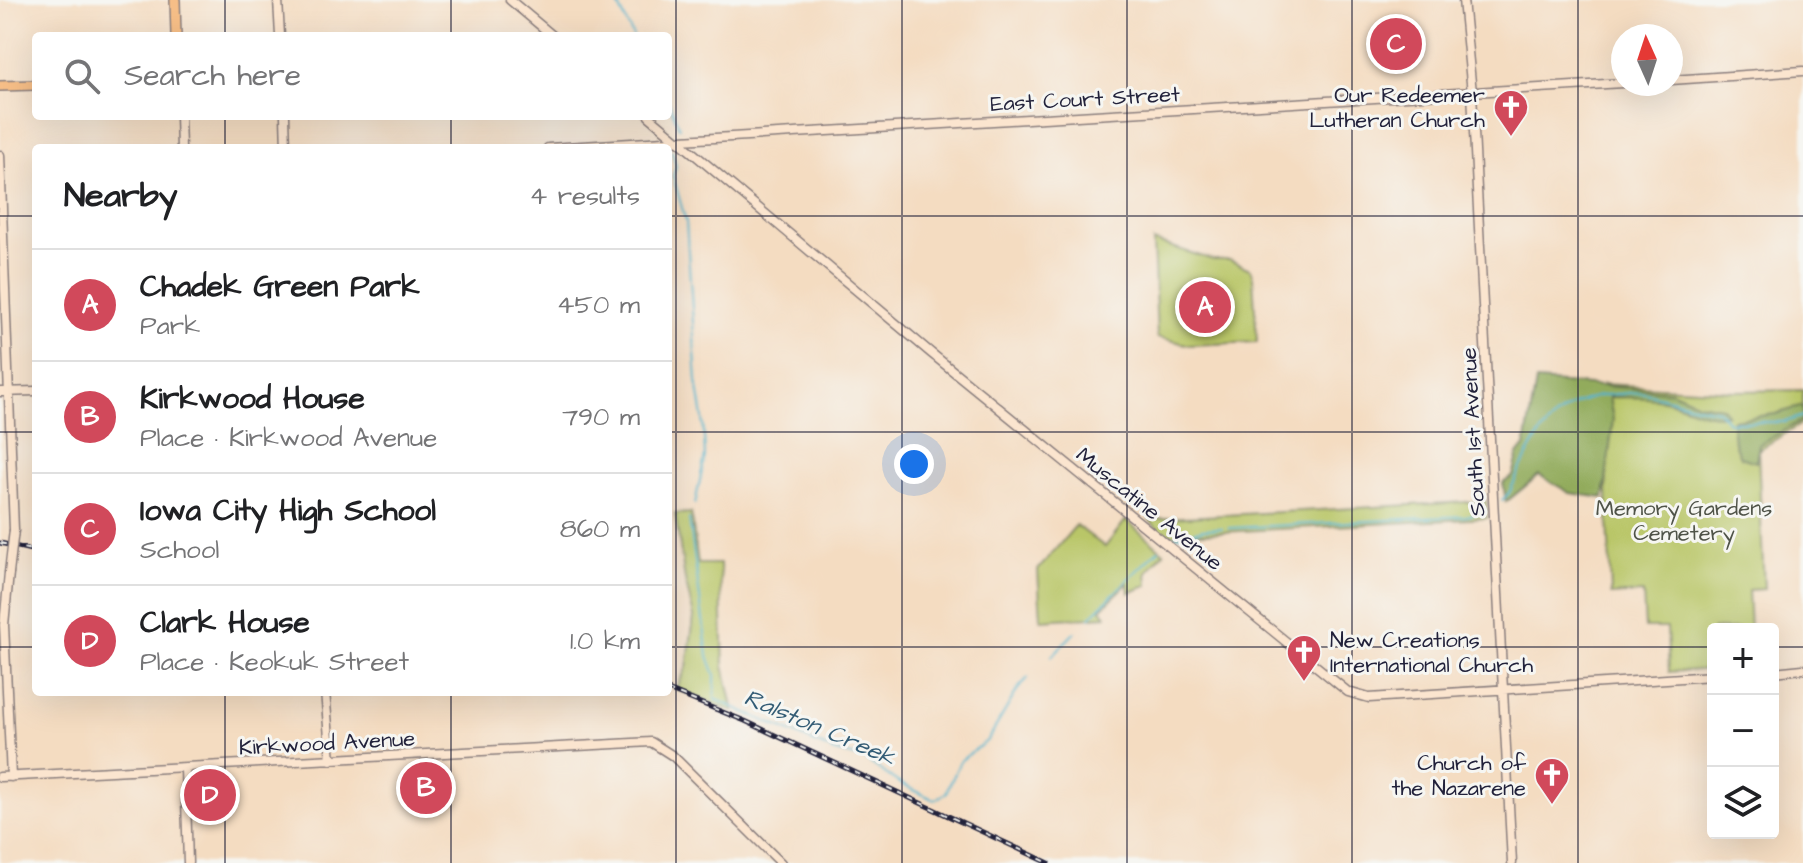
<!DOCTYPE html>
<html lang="en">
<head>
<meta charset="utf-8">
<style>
	body { margin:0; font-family:"Architects Daughter",sans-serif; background:#f6f6f6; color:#202124 }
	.controls { position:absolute; right:24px; bottom:24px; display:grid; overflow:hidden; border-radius:8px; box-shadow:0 8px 32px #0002 }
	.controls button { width:72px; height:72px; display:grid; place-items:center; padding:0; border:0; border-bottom:2px solid #e0e0e0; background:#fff; color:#202124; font:40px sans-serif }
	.compass { position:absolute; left:1611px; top:24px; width:72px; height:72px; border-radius:50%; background:#fff; box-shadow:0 8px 32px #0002; rotate:357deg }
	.you { position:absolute; left:914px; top:464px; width:28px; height:28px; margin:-20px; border:6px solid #fff; border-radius:50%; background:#1a73e8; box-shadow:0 0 0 12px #1a73e833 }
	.badge { display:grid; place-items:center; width:52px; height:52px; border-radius:50%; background:#d1495b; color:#fff; font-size:26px; font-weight:700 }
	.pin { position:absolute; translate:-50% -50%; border:4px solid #fff; box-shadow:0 2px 8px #0006 }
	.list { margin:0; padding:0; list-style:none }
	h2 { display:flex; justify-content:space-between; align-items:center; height:104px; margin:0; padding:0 32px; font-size:34px }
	h2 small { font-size:26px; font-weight:400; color:#757577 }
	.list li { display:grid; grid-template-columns:52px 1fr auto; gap:24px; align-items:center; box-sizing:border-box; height:112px; padding:0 32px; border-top:2px solid #e0e0e0 }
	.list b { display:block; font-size:30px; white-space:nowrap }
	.list p { margin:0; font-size:26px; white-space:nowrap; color:#757577 }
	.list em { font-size:26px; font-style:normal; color:#757577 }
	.icon { flex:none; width:44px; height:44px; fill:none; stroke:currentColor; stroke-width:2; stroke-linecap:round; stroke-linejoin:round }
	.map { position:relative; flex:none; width:1803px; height:863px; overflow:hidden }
	.search { position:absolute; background:#fff; box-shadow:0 8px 32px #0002; left:32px; top:32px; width:640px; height:88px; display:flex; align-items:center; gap:20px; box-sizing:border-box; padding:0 28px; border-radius:8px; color:#757577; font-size:30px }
	.panel { position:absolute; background:#fff; box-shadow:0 8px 32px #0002; left:32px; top:144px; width:640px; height:552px; border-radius:8px }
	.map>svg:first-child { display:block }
</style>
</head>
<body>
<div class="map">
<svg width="1803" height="863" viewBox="0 0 1803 863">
	<rect width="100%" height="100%" fill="#f6f6f2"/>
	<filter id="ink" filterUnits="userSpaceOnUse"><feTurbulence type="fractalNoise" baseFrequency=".0125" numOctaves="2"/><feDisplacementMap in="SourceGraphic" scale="16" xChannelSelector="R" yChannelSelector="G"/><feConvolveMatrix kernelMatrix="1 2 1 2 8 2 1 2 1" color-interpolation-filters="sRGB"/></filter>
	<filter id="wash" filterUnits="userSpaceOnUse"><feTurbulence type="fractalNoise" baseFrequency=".006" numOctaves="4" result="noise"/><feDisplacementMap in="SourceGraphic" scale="32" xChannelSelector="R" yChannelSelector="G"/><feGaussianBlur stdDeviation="1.8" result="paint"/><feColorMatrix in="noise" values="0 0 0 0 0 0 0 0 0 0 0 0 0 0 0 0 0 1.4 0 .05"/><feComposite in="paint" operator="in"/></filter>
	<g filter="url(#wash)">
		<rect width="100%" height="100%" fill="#f4dcc1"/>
		<path fill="#b9c668" stroke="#6e7452" stroke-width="2" d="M1153 241 1213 260H1230L1250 269 1253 277 1257 342 1190 345 1157 337Z
			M1603 384 1735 391 1803 390V423L1758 450 1764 589 1748 590 1750 629H1713V669L1669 672 1667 628H1645L1643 593 1611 595Z
			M1486 501 1487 518 1163 535 1149 519Z
			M691 513 698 564H720L724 666 734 712 676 689 687 667 694 617 685 580 675 514Z
			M1126 520 1164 552 1147 572 1148 585 1129 593 1128 583 1101 609 1106 616 1041 620 1038 570 1076 525 1105 547Z"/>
		<path fill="#92ab5c" stroke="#5a664c" stroke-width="2" d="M1536 381 1671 391 1698 403 1722 407 1727 414C1708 418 1690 407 1672 402 1651 397 1631 397 1609 397L1613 419 1604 498 1570 493 1539 475 1506 502 1503 483 1513 476 1518 455 1525 446Z
			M1803 406V420L1759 445 1756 462 1740 457 1734 443 1732 420 1775 414Z"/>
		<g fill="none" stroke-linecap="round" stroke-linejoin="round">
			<path stroke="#4db2cc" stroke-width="2" d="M616 0 633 36
				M668 100 679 127
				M672 151 676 166 673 176 686 222 697 381 703 418 705 456 695 504
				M1502 500 1509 493C1534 441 1550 399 1615 394 1625 394 1636 391 1645 393 1670 398 1693 407 1718 410L1728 422H1785L1803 416
				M689 519 708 656 715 675V699L836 752 864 759 899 783 935 800 946 793 960 761 988 740 1018 689 1028 678
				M1229 528 1466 516 1486 511
				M1171 538 1203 529 1222 528
				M1090 617 1159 549
				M1051 657 1075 632"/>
		</g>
	</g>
	<g filter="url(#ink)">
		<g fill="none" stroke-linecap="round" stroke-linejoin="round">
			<g stroke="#8b7f7e" stroke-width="11">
				<path id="secondary" d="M278 0 280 36
					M510 0 553 36
					M1463 0 1472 93 1512 863
					M1671 80 1803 71
					M180 116 181 148
					M285 116 286 148
					M649 116 931 353 1348 692 1369 698 1713 676
					M548 148 1623 83
					M0 155 14 530
					M0 392 36 391
					M9 573 4 625 11 777
					M1773 672 1803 669
					M325 692 331 760
					M185 768 188 863
					M0 777 651 742 673 756 781 863"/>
			</g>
			<g stroke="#8b7f7e" stroke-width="12">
				<path id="primary" d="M175 0 176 36
					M0 86 36 85"/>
			</g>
			<use href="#secondary" stroke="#fbe5cf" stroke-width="8"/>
			<use href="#primary" stroke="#f6be87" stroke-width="9"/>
			<g stroke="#22223b" stroke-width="5">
				<path id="rail" d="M0 543 36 551
					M668 690 745 721 1049 863"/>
			</g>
			<use href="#rail" stroke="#f6f6f2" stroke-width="2" stroke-dasharray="6" stroke-linecap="butt"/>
			<g stroke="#8b7f7e" stroke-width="11" stroke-linecap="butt">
				<path id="secondary-bridge" d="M9 573 14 530"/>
			</g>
			<use href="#secondary-bridge" stroke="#fbe5cf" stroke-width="8"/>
		</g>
	</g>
	<path fill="none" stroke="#22223b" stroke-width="2" stroke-opacity="0.55" d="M225 0V36M451 0V36M676 0V863M902 0V863M1127 0V863M1352 0V863M1578 0V863M225 116V148M451 116V148M0 216H36M668 216H1803M0 432H36M668 432H1803M0 647H36M668 647H1713M1773 647H1803M225 692V863M451 692V863"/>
	<defs>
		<g id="church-pin" transform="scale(1.8)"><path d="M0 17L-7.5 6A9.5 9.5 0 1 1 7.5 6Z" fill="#d1495b" stroke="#f6f6f2"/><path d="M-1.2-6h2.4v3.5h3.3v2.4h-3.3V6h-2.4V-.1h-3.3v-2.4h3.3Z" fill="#fff"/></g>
	</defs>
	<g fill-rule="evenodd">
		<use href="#church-pin" x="1511" y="107"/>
		<use href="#church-pin" x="1304" y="652"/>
		<use href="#church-pin" x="1552" y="775"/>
	</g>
	<g text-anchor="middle" stroke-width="6" stroke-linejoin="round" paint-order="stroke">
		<g font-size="22" fill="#22223b" stroke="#f6f6f2" text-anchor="end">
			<text x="1485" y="102">Our Redeemer<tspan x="1485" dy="25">Lutheran Church</tspan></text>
			<text x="1330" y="647" text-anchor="start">New Creations<tspan x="1330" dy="25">International Church</tspan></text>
			<text x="1526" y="770">Church of<tspan x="1526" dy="25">the Nazarene</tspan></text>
		</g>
		<g font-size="22" fill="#22223b" stroke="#f6f6f2">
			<text transform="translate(1085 98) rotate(-3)" y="8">East Court Street</text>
			<text transform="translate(1472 432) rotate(-93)" y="8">South 1st Avenue</text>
			<text transform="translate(1150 508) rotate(39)" y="8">Muscatine Avenue</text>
			<text transform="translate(327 742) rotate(-3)" y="8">Kirkwood Avenue</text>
		</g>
		<g font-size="22" fill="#4f5348" stroke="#f6f6f2">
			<text x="1684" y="515">Memory Gardens<tspan x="1684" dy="25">Cemetery</tspan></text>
		</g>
		<g font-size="24" font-style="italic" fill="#335c75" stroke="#f6f6f2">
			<text transform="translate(820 727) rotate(23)" y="8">Ralston Creek</text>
		</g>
	</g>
</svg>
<div class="controls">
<button>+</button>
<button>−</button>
<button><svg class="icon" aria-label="layers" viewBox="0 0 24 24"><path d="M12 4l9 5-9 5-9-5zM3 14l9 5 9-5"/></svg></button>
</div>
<svg class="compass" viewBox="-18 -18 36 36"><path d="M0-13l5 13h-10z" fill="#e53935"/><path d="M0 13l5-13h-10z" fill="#757577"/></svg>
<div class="you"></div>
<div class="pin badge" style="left:1205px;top:307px">A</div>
<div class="pin badge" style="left:426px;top:788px">B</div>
<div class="pin badge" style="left:1396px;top:44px">C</div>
<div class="pin badge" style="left:210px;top:795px">D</div>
<div class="search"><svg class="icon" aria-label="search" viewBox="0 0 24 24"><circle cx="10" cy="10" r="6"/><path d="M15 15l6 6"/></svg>Search here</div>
<section class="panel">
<h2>Nearby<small>4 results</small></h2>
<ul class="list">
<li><span class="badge">A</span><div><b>Chadek Green Park</b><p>Park</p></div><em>450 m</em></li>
<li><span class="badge">B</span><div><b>Kirkwood House</b><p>Place · Kirkwood Avenue</p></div><em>790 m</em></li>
<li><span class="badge">C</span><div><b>Iowa City High School</b><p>School</p></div><em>860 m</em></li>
<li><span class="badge">D</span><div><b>Clark House</b><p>Place · Keokuk Street</p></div><em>1.0 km</em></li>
</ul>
</section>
</div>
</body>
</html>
